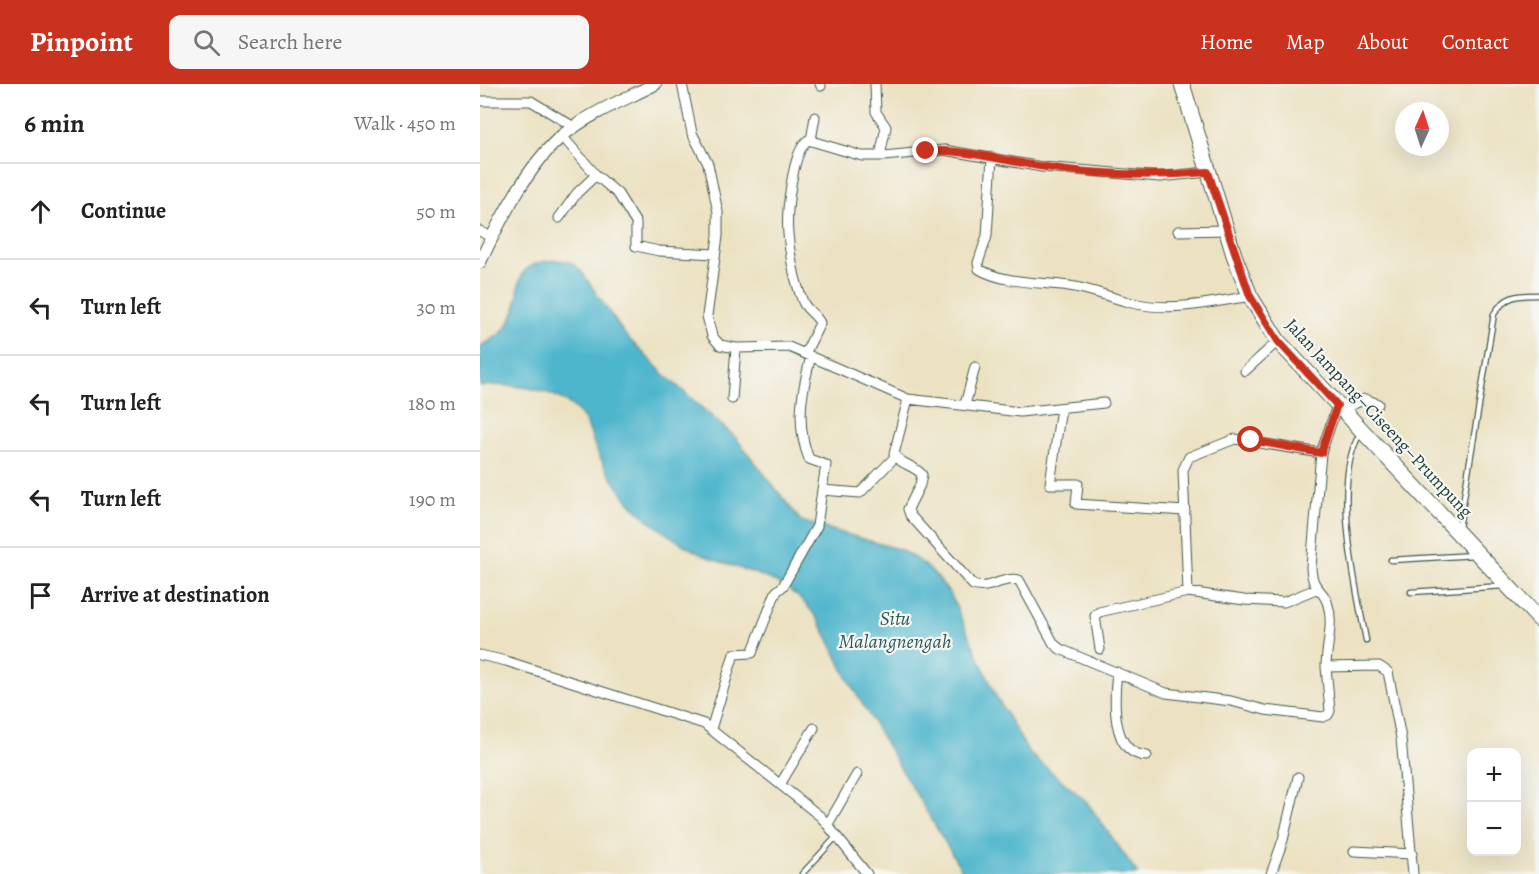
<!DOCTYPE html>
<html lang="en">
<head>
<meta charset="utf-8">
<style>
	body { margin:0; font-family:Alegreya,serif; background:#f6f6f6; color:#222 }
	.controls { position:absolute; right:18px; bottom:18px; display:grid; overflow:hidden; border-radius:12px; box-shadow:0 6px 24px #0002 }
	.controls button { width:54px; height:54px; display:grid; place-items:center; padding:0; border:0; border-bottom:2px solid #e0e0e0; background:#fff; color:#222; font:30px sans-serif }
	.compass { position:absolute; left:915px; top:18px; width:54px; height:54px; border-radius:50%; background:#fff; box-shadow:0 6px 24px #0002; rotate:3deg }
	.stop { position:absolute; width:18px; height:18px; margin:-14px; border:4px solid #c8321e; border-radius:50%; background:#fff }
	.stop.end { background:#c8321e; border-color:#fff; box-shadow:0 2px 6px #0008 }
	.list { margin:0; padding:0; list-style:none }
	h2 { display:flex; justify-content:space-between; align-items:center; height:78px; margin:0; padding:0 24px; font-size:26px }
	h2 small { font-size:20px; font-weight:400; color:#767676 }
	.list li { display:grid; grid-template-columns:39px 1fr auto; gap:18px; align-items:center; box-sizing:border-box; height:96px; padding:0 24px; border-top:2px solid #e0e0e0 }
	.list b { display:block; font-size:22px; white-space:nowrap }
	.list em { font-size:20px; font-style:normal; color:#767676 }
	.icon { flex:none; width:33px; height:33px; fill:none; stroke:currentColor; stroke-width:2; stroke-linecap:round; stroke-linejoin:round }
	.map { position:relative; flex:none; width:1059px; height:790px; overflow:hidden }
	header { display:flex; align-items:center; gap:36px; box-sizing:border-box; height:84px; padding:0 30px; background:#c8321e; color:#fff }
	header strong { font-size:28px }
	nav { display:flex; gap:33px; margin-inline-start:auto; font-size:21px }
	.search { width:420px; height:54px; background:#f6f6f6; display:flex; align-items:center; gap:15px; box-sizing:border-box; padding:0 21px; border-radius:12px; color:#767676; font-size:22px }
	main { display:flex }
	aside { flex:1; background:#fff }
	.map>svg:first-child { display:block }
</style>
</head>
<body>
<header>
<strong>Pinpoint</strong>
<div class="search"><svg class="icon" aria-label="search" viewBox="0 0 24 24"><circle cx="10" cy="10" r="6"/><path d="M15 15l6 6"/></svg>Search here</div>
<nav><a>Home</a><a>Map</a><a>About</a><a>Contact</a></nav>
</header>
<main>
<aside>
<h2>6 min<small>Walk · 450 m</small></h2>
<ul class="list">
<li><svg class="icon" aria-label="ahead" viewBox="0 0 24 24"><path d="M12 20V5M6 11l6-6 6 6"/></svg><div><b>Continue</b></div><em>50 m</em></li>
<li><svg class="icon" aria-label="left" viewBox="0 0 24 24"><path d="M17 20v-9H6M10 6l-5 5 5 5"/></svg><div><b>Turn left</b></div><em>30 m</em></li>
<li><svg class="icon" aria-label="left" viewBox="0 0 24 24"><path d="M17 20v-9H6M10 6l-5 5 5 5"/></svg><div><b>Turn left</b></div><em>180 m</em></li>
<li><svg class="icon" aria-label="left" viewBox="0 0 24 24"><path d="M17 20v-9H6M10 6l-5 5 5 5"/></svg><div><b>Turn left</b></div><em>190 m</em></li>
<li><svg class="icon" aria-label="arrive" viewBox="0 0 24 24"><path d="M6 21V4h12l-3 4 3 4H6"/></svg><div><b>Arrive at destination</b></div></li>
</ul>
</aside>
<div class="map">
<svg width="1059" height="790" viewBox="0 0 1059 790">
	<rect width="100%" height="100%" fill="#f6f6f2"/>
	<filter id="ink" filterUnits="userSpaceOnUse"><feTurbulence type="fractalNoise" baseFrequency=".0167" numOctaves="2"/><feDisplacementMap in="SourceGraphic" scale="12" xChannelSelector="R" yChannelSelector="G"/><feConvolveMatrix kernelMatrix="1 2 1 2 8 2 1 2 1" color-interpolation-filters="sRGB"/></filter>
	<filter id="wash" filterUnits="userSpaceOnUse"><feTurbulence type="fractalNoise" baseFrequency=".008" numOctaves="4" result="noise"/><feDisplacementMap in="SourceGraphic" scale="24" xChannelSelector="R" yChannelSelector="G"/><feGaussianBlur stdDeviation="1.35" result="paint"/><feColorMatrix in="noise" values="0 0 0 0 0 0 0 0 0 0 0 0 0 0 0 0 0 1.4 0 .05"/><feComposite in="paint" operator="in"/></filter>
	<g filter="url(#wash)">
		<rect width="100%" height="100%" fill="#ece2c2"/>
		<path fill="#4db5cc" stroke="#367980" stroke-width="1.5" d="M75 176 91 178 101 187 145 251 186 292 255 353 321 437 421 466 444 480 458 494 471 512 516 612 549 669 606 717 658 790H484C447 727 408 665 372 602 358 579 350 551 334 530 305 491 269 490 228 473 205 464 182 447 163 431 145 415 128 391 118 369 112 358 111 346 104 335 84 304 33 299 0 302V262C14 256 27 246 33 231 45 203 27 181 75 176Z"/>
	</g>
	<g filter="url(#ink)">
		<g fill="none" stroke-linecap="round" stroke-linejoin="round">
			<g stroke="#3e5649" stroke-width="7">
				<path id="service" d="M880 350C851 396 876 504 886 556
					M979 444 1014 230C1026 211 1037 211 1059 211
					M911 476 995 471
					M931 508 1024 502
					M322 790 357 752"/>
			</g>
			<g stroke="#3e5649" stroke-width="11">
				<path id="minor" d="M202 0 212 49 228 80 238 128V152L227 232 232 252 240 261 256 264 309 263 428 315 540 328 624 319
					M340 0 341 2
					M395 0 396 28 406 43 400 72
					M0 17H51L94 43
					M331 56 335 33
					M512 73 507 152 498 179 499 185C524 200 562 198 589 202 611 205 631 214 652 219 692 228 730 219 770 212
					M116 91 138 110 156 139V162L179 167 235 170
					M79 134 97 109 116 91 82 52
					M0 147 12 154
					M698 147 747 146
					M325 270 340 239C336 230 327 227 323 218 315 198 310 171 308 150 306 130 312 67 328 56L382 72H404L464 66 562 83 611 87 680 93 728 88
					M331 272C322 307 315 340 329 375L346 381 342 406
					M765 287 798 257
					M252 315 256 264
					M428 315 414 370C420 381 435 381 442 391L440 401 428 425 430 431 493 501C508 507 523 492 539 496L574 560 580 565 686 609 751 617 785 626 843 633 848 631 850 627 846 583
					M485 321 495 283
					M857 322 841 369 831 483C832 508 844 504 848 521 854 540 846 563 846 583L899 582 908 588 921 654 933 790
					M581 324 570 400H598L596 420 705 427
					M861 326 885 315 898 320
					M708 508 703 386 709 373 755 355 841 369
					M620 565 615 532 619 528 708 508 764 516 804 518 836 505
					M0 571 26 577 224 640 341 733 387 790
					M637 588C634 615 630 670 667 672
					M231 645 254 570 272 569 296 508 303 502 337 442 342 406 380 409 415 373
					M301 699 334 644
					M348 740 377 690
					M874 767 932 770
					M791 790 803 756 818 693"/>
			</g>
			<g stroke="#3e5649" stroke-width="14">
				<path id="tertiary" d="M0 178C19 138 48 80 83 51 110 29 144 16 175 0"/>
			</g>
			<g stroke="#3e5649" stroke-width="17">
				<path id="primary" d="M702 0 754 171 770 212 798 257 1059 535"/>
			</g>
			<use href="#service" stroke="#fff" stroke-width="4.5"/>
			<use href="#minor" stroke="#fff" stroke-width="9"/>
			<use href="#tertiary" stroke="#fff" stroke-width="12"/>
			<use href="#primary" stroke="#fff" stroke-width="15"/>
		</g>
	</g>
	<g fill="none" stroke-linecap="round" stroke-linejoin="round" filter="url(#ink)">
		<path stroke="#c8321e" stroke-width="8" d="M446 67C484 65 521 76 559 82 615 91 672 93 728 88L770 212 798 257 857 321 841 369 771 356"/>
	</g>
	<g text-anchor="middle" stroke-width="4.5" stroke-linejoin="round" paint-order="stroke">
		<g font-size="18" fill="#1f3d34" stroke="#f6f6f2">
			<text transform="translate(899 334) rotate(47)" y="6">Jalan Jampang–Ciseeng–Prumpung</text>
		</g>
		<g font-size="20" font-style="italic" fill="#2a5b5a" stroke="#f6f6f2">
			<text x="415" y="541">Situ<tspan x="415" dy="23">Malangnengah</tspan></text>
		</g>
	</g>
</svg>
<div class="controls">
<button>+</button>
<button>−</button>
</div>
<svg class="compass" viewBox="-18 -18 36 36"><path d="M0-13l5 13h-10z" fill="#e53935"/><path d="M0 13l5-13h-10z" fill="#767676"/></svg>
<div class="stop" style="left:771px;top:356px"></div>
<div class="stop end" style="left:446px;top:67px"></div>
</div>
</main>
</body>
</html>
